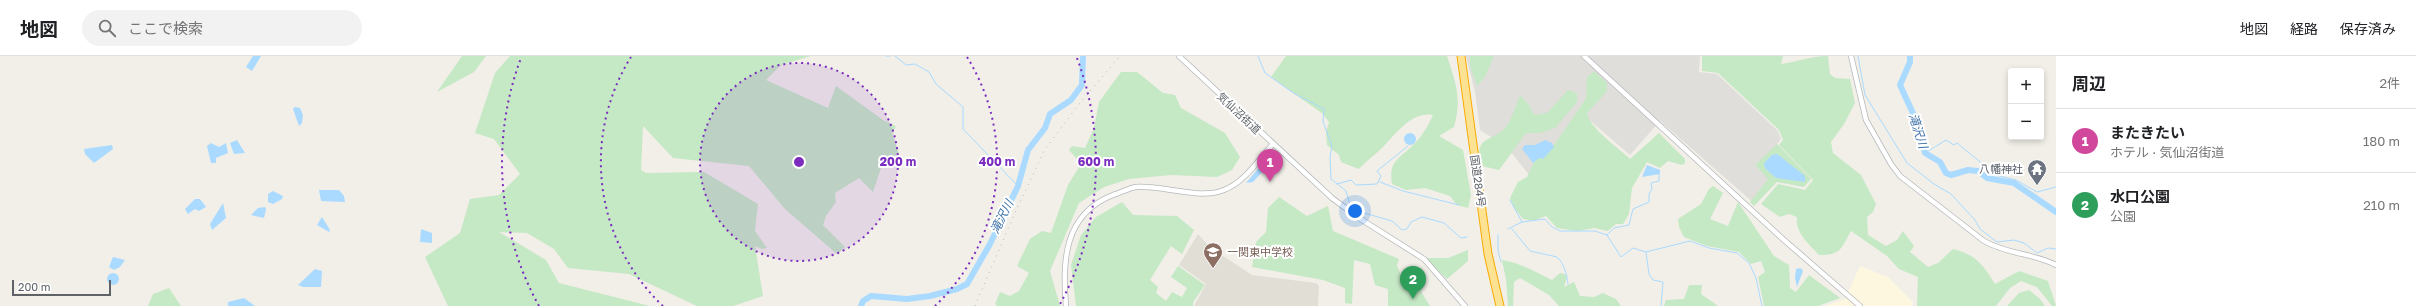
<!DOCTYPE html>
<html lang="ja">
<head>
<meta charset="utf-8">
<style>
	body { margin:0; font-family:"Golos Text","Noto Sans JP",sans-serif; background:#f2f2f2; color:#202124 }
	.controls { position:absolute; right:12px; top:12px; display:grid; overflow:hidden; border-radius:4px; box-shadow:0 2px 6px #0003 }
	.controls button { width:36px; height:36px; display:grid; place-items:center; padding:0; border:0; border-bottom:1px solid #e0e0e0; background:#fff; color:#202124; font:20px sans-serif }
	.scale { position:absolute; left:12px; bottom:10px; width:99px; box-sizing:border-box; padding-left:4px; border:2px solid #5f6368; border-top:0; font-size:11px; line-height:14px; white-space:nowrap; color:#5f6368; -webkit-text-stroke:3px #fff; paint-order:stroke }
	.you { position:absolute; left:1355px; top:155px; width:14px; height:14px; margin:-10px; border:3px solid #fff; border-radius:50%; background:#1a73e8; box-shadow:0 0 0 6px #1a73e833 }
	.badge { display:grid; place-items:center; width:26px; height:26px; border-radius:50%; background:#0b8043; color:#fff; font-size:13px; font-weight:700 }
	.pin { position:absolute; translate:-50% -33px; filter:drop-shadow(0 1px 2px #0008) }
	.pin::after { content:''; position:absolute; top:21px; width:14px; height:12px; background:inherit; clip-path:polygon(0 0,100% 0,50% 100%) }
	.list { margin:0; padding:0; list-style:none }
	h2 { display:flex; justify-content:space-between; align-items:center; height:52px; margin:0; padding:0 16px; font-size:17px }
	h2 small { font-size:13px; font-weight:400; color:#757577 }
	.list li { display:grid; grid-template-columns:26px 1fr auto; gap:12px; align-items:center; box-sizing:border-box; height:64px; padding:0 16px; border-top:1px solid #e0e0e0 }
	.list b { display:block; font-size:15px; white-space:nowrap }
	.list p { margin:0; font-size:13px; white-space:nowrap; color:#757577 }
	.list em { font-size:13px; font-style:normal; color:#757577 }
	.icon { flex:none; width:22px; height:22px; fill:none; stroke:currentColor; stroke-width:2; stroke-linecap:round; stroke-linejoin:round }
	.map { position:relative; flex:none; width:2056px; height:250px; overflow:hidden }
	header { display:flex; align-items:center; gap:24px; box-sizing:border-box; height:56px; padding:0 20px; background:#fff; border-bottom:1px solid #e0e0e0 }
	header strong { font-size:19px }
	nav { display:flex; gap:22px; margin-inline-start:auto; font-size:14px }
	.search { width:280px; height:36px; background:#f2f2f2; display:flex; align-items:center; gap:10px; box-sizing:border-box; padding:0 14px; border-radius:22px; color:#757577; font-size:15px }
	main { display:flex }
	aside { flex:1; background:#fff }
	.map>svg:first-child { display:block }
</style>
</head>
<body>
<header>
<strong>地図</strong>
<div class="search"><svg class="icon" aria-label="search" viewBox="0 0 24 24"><circle cx="10" cy="10" r="6"/><path d="M15 15l6 6"/></svg>ここで検索</div>
<nav><a>地図</a><a>経路</a><a>保存済み</a></nav>
</header>
<main>
<div class="map">
<svg width="2056" height="250" viewBox="0 0 2056 250">
	<rect width="100%" height="100%" fill="#f1efe8"/>
	<path fill="#fef7e0" d="M1860 210 1888 221 1913 246 1912 250H1825L1845 243Z"/>
	<path fill="#e0deda" d="M1466 0H1700L1699 16 1717 18 1778 75 1781 83 1777 88 1811 123 1777 124 1755 148 1660 65 1630 99 1587 62 1534 125 1507 91 1480 74 1475 36Z"/>
	<path fill="#e1ded6" d="M1198 178 1211 192 1252 219 1316 227 1319 230 1318 250H1194L1206 228 1179 209Z"/>
	<path fill="#c5e8c5" d="M462 0H486L474 16 437 36Z
		M510 0H811L781 9 766 24 828 52 836 30 883 64 896 70 892 78 899 97 883 106 873 136 859 122 835 137 836 146 826 160 823 169 845 191 837 198 785 153 749 110 673 102 643 70 641 114 646 117 704 116 758 148 755 175 767 192 762 193 755 190 763 240 733 250H697L629 218 568 212 554 193 527 177 499 176 546 204 559 227 650 250H448L425 201 460 177 470 143 499 139 520 118 494 83 475 77 495 17Z
		M1286 0H1447C1456 28 1462 42 1454 71L1439 80 1463 94 1471 139 1468 152 1457 149 1450 140 1425 132 1406 134 1392 128C1388 104 1400 103 1414 88 1422 81 1429 68 1433 59 1411 55 1396 78 1382 92 1375 99 1367 104 1359 113L1341 106 1339 99 1327 89 1326 76 1329 66 1323 58 1271 21Z
		M1470 0H1494L1485 21 1477 30 1470 10Z
		M1702 0H1783L1781 8C1797 6 1811 0 1828 0L1830 18 1835 22 1850 23 1855 47 1844 68 1831 86 1833 97 1861 119 1876 148 1873 156 1867 161 1868 179 1886 190 1897 184 1903 175 1914 190 1910 196 1928 211 1938 207 1953 193C1977 199 1983 209 1995 228L2019 215 2048 225 2056 250H2052L2037 231 2021 225 2010 232 1996 250H1917L1918 221 1899 213 1887 200 1851 175C1841 192 1842 199 1819 199 1809 188 1795 177 1797 161L1789 158 1780 161 1761 148 1778 128 1805 134 1813 124 1779 89 1783 84 1779 74 1718 17 1702 15Z
		M1594 15 1607 27V35L1587 57C1590 73 1618 91 1630 103L1659 77 1685 103V107L1682 109 1668 105 1660 112 1647 106 1632 132 1629 158 1623 168H1616L1608 175 1594 172 1577 175 1557 172 1546 160 1533 165 1523 163 1515 153 1510 142 1518 126 1527 121 1535 104 1554 89 1583 47 1586 41 1587 21Z
		M1121 16H1137L1163 37 1175 39 1181 52 1225 77 1240 101 1232 114 1217 121 1171 119 1129 123 1104 131 1079 147 1050 215 1060 250H997L995 248 1000 236 1010 240 1019 235 1029 217 1017 210 1030 183 1042 175 1051 177 1068 129 1081 108 1069 94 1072 90 1085 92 1094 72 1099 46Z
		M1568 34 1577 37V46L1555 72 1540 77H1526L1499 114 1482 110C1472 80 1492 86 1504 73 1510 68 1517 47 1520 39L1529 49 1534 59 1547 57Z
		M1777 88 1811 123 1804 131 1777 126 1754 150 1750 146 1768 123 1755 109Z
		M1713 130 1723 137 1710 163 1728 170 1738 146 1774 200 1789 209 1790 232 1796 236 1809 219 1840 242 1818 250H1764L1758 221 1765 216 1761 205 1751 208 1739 196 1707 190 1684 181 1679 171 1678 163 1701 148 1709 133Z
		M1279 141 1307 160 1328 150 1333 175 1399 203 1397 209 1406 233 1411 230 1419 232 1430 250H1388V233L1375 229 1370 208 1354 204 1352 248 1345 247V232L1323 224 1252 211 1256 186 1266 176 1268 152Z
		M1122 146 1133 159 1177 160 1194 174 1182 198 1171 190 1150 224 1158 231 1156 237 1166 245 1172 236 1182 241 1187 232 1171 221 1178 210 1205 229 1193 246V250H1076L1071 209 1081 179 1096 161Z
		M1468 194V205L1447 223 1425 202H1448Z
		M1502 204C1521 207 1535 216 1552 224L1560 217 1565 218 1567 221 1564 231 1574 226 1580 240 1594 241 1603 237 1616 243 1621 250H1559L1549 239 1520 222 1514 226 1513 250H1508L1506 223Z
		M1689 229H1702L1701 238 1718 250H1664L1666 244 1684 243Z
		M169 232 181 250H148L153 238Z
		M2029 234 2040 243 2045 250H2007L2019 237Z"/>
	<path fill="#aadaff" d="M253 0H261L252 15 246 11Z
		M295 51 300 52 303 59 302 67 299 70 293 53Z
		M1404 83a6 6 0 1 1 12 0a6 6 0 1 1-12 0Z
		M237 84 245 97 234 98 230 87Z
		M1545 84 1552 87 1554 91 1543 103 1539 102 1533 107 1522 93 1525 89H1535Z
		M211 87 219 91 226 87 228 97 216 102V107H211L207 90Z
		M112 89 113 93 94 107 85 98 84 93Z
		M1777 98 1805 120V126L1776 122 1765 112 1764 107 1772 99Z
		M1261 109 1265 113 1253 126 1246 127Z
		M1647 109 1660 114V118L1642 121Z
		M319 134H339L344 140 345 146 321 145Z
		M273 135 283 140 282 143 273 148 268 146V138Z
		M195 143H200L206 151 199 155 195 153 188 158 185 153Z
		M223 147 226 162 212 174 210 168Z
		M265 151 266 153 264 162 251 159 258 152Z
		M322 161 330 174 329 176 317 169Z
		M421 173 432 177V187L420 186Z
		M113 201 125 204 120 211 114 214 109 211Z
		M1801 212 1803 215 1797 231 1795 222 1796 213Z
		M315 213 322 215 321 231H303L298 229Z
		M107 223a6 6 0 1 1 12 0a6 6 0 1 1-12 0Z
		M244 242 255 250H228V246Z"/>
	<g fill="none" stroke-linecap="round" stroke-linejoin="round">
		<path stroke="#aadaff" stroke-width="1" d="M886 0H890
			M895 0 906 9 915 8 929 16 936 28 963 51V73L1018 130
			M1258 0 1265 17 1295 38 1324 53 1323 66 1332 90 1330 101 1331 123 1346 135 1350 149 1357 155 1392 165 1402 174 1407 173 1411 166 1422 161 1444 167 1461 182 1467 181
			M1858 0 1865 39 1907 107 1934 128 1951 138 1975 164 1980 173 1997 186 2014 184 2024 187 2037 197 2048 192 2056 193
			M1925 97 1946 84 1954 89 1957 87 1996 119 2016 124 2037 136 2056 131
			M1978 115 1981 110
			M1380 126 1403 135 1459 149
			M1337 128 1351 124 1356 129 1377 128 1381 120 1377 115 1408 90
			M1522 166 1545 163 1552 171 1560 175H1595L1607 179 1621 201 1633 192 1646 196 1690 185 1709 192 1737 197 1749 207 1756 222 1762 250
			M1508 173 1522 166 1510 144
			M1512 173 1530 195 1557 201C1564 207 1567 219 1568 228
			M1498 179V195L1501 206
			M1607 179 1614 172 1629 169 1633 153 1649 146V138L1652 133 1651 127 1659 125V118
			M1646 196 1649 218 1653 224 1663 226 1661 250"/>
		<path stroke="#aadaff" stroke-width="6" d="M1910 0V6L1900 29 1917 66 1925 97 1940 106 1946 117 1951 119 1968 114 1978 115 1987 122 2014 127 2056 156
			M861 250 863 245 871 240 907 243 930 240 957 233 967 228 990 188 1018 130 1028 94 1045 72 1050 58 1071 44 1082 29 1083 0"/>
		<g stroke="#b5b8bc" stroke-width="6">
			<path id="minor" d="M1179 0 1332 142 1359 162 1424 203 1465 250
				M1584 0 1784 184 1860 250
				M1851 0 1866 64 1891 108 1900 120 1984 185C2009 199 2033 197 2056 209
				M1066 250C1062 205 1064 158 1113 139 1120 137 1129 132 1136 131 1162 129 1200 144 1224 134 1245 126 1258 104 1273 88"/>
		</g>
		<g stroke="#f9ab00" stroke-width="9">
			<path id="highway" d="M1461 0 1488 198 1500 250"/>
		</g>
		<use href="#minor" stroke="#fff" stroke-width="4.5"/>
		<use href="#highway" stroke="#fde293" stroke-width="7"/>
		<path stroke="#b6b7b8" stroke-width="1" stroke-dasharray="1 5" stroke-linecap="butt" d="M975 250 1014 159 1044 95 1079 48 1120 0"/>
	</g>
	<circle cx="799" cy="106" r="99" fill="#7b2cbf" fill-opacity=".12"/>
	<g fill="none" stroke="#7b2cbf" stroke-width="2" stroke-dasharray="2 4">
		<circle cx="799" cy="106" r="99"/>
		<path d="M663 250A198 198 0 0 1 631 1M967 1A198 198 0 0 1 935 250"/>
		<path d="M539 250A297 297 0 0 1 521 2M1077 2A297 297 0 0 1 1059 250"/>
	</g>
	<defs>
		<g id="temple-pin" transform="scale(1)"><path d="M0 17L-7.5 6A9.5 9.5 0 1 1 7.5 6Z" fill="#6b7280" stroke="#fff"/><path d="M0-6L5-2H3V0L6.5 2.5H4V6H1.5V3h-3V6H-4V2.5H-6.5L-3 0V-2H-5Z" fill="#fff"/></g>
		<g id="school-pin" transform="scale(1)"><path d="M0 17L-7.5 6A9.5 9.5 0 1 1 7.5 6Z" fill="#8d6e63" stroke="#fff"/><path d="M0-5L7-2L0 1L-7-2ZM-4 1L0 2.5L4 1V4Q0 6-4 4Z" fill="#fff"/></g>
	</defs>
	<g fill-rule="evenodd">
		<use href="#temple-pin" x="2037" y="113"/>
		<use href="#school-pin" x="1213" y="196"/>
	</g>
	<g text-anchor="middle" stroke-width="4" stroke-linejoin="round" paint-order="stroke">
		<g font-size="11" fill="#5f6368" stroke="#fff">
			<text transform="translate(1239 57) rotate(43)" y="4">気仙沼街道</text>
			<text transform="translate(1478 125) rotate(82)" y="4">国道284号</text>
		</g>
		<g font-size="11" fill="#5b616d" stroke="#fff" text-anchor="end">
			<text x="2023" y="117">八幡神社</text>
		</g>
		<g font-size="11" fill="#785e54" stroke="#fff" text-anchor="start">
			<text x="1227" y="200">一関東中学校</text>
		</g>
		<g font-size="12" font-style="italic" fill="#4174aa" stroke="#fff">
			<text transform="translate(1918 75) rotate(72)" y="4">滝沢川</text>
			<text transform="translate(1002 161) rotate(-63)" y="4">滝沢川</text>
		</g>
	</g>
	<circle cx="799" cy="106" r="6" fill="#7b2cbf" stroke="#fff" stroke-width="2"/>
	<g font-size="12" text-anchor="middle" font-weight="bold" fill="#7b2cbf" stroke="#fff" stroke-width="4" stroke-linejoin="round" paint-order="stroke">
		<text x="898" y="110">200 m</text>
		<text x="997" y="110">400 m</text>
		<text x="1096" y="110">600 m</text>
	</g>
</svg>
<div class="controls">
<button>+</button>
<button>−</button>
</div>
<div class="scale">200 m</div>
<div class="you"></div>
<div class="pin badge" style="left:1270px;top:126px;background:#d1479c">1</div>
<div class="pin badge" style="left:1413px;top:243px;background:#2e9e5b">2</div>
</div>
<aside>
<h2>周辺<small>2件</small></h2>
<ul class="list">
<li><span class="badge" style="background:#d1479c">1</span><div><b>またきたい</b><p>ホテル · 気仙沼街道</p></div><em>180 m</em></li>
<li><span class="badge" style="background:#2e9e5b">2</span><div><b>水口公園</b><p>公園</p></div><em>210 m</em></li>
</ul>
</aside>
</main>
</body>
</html>
